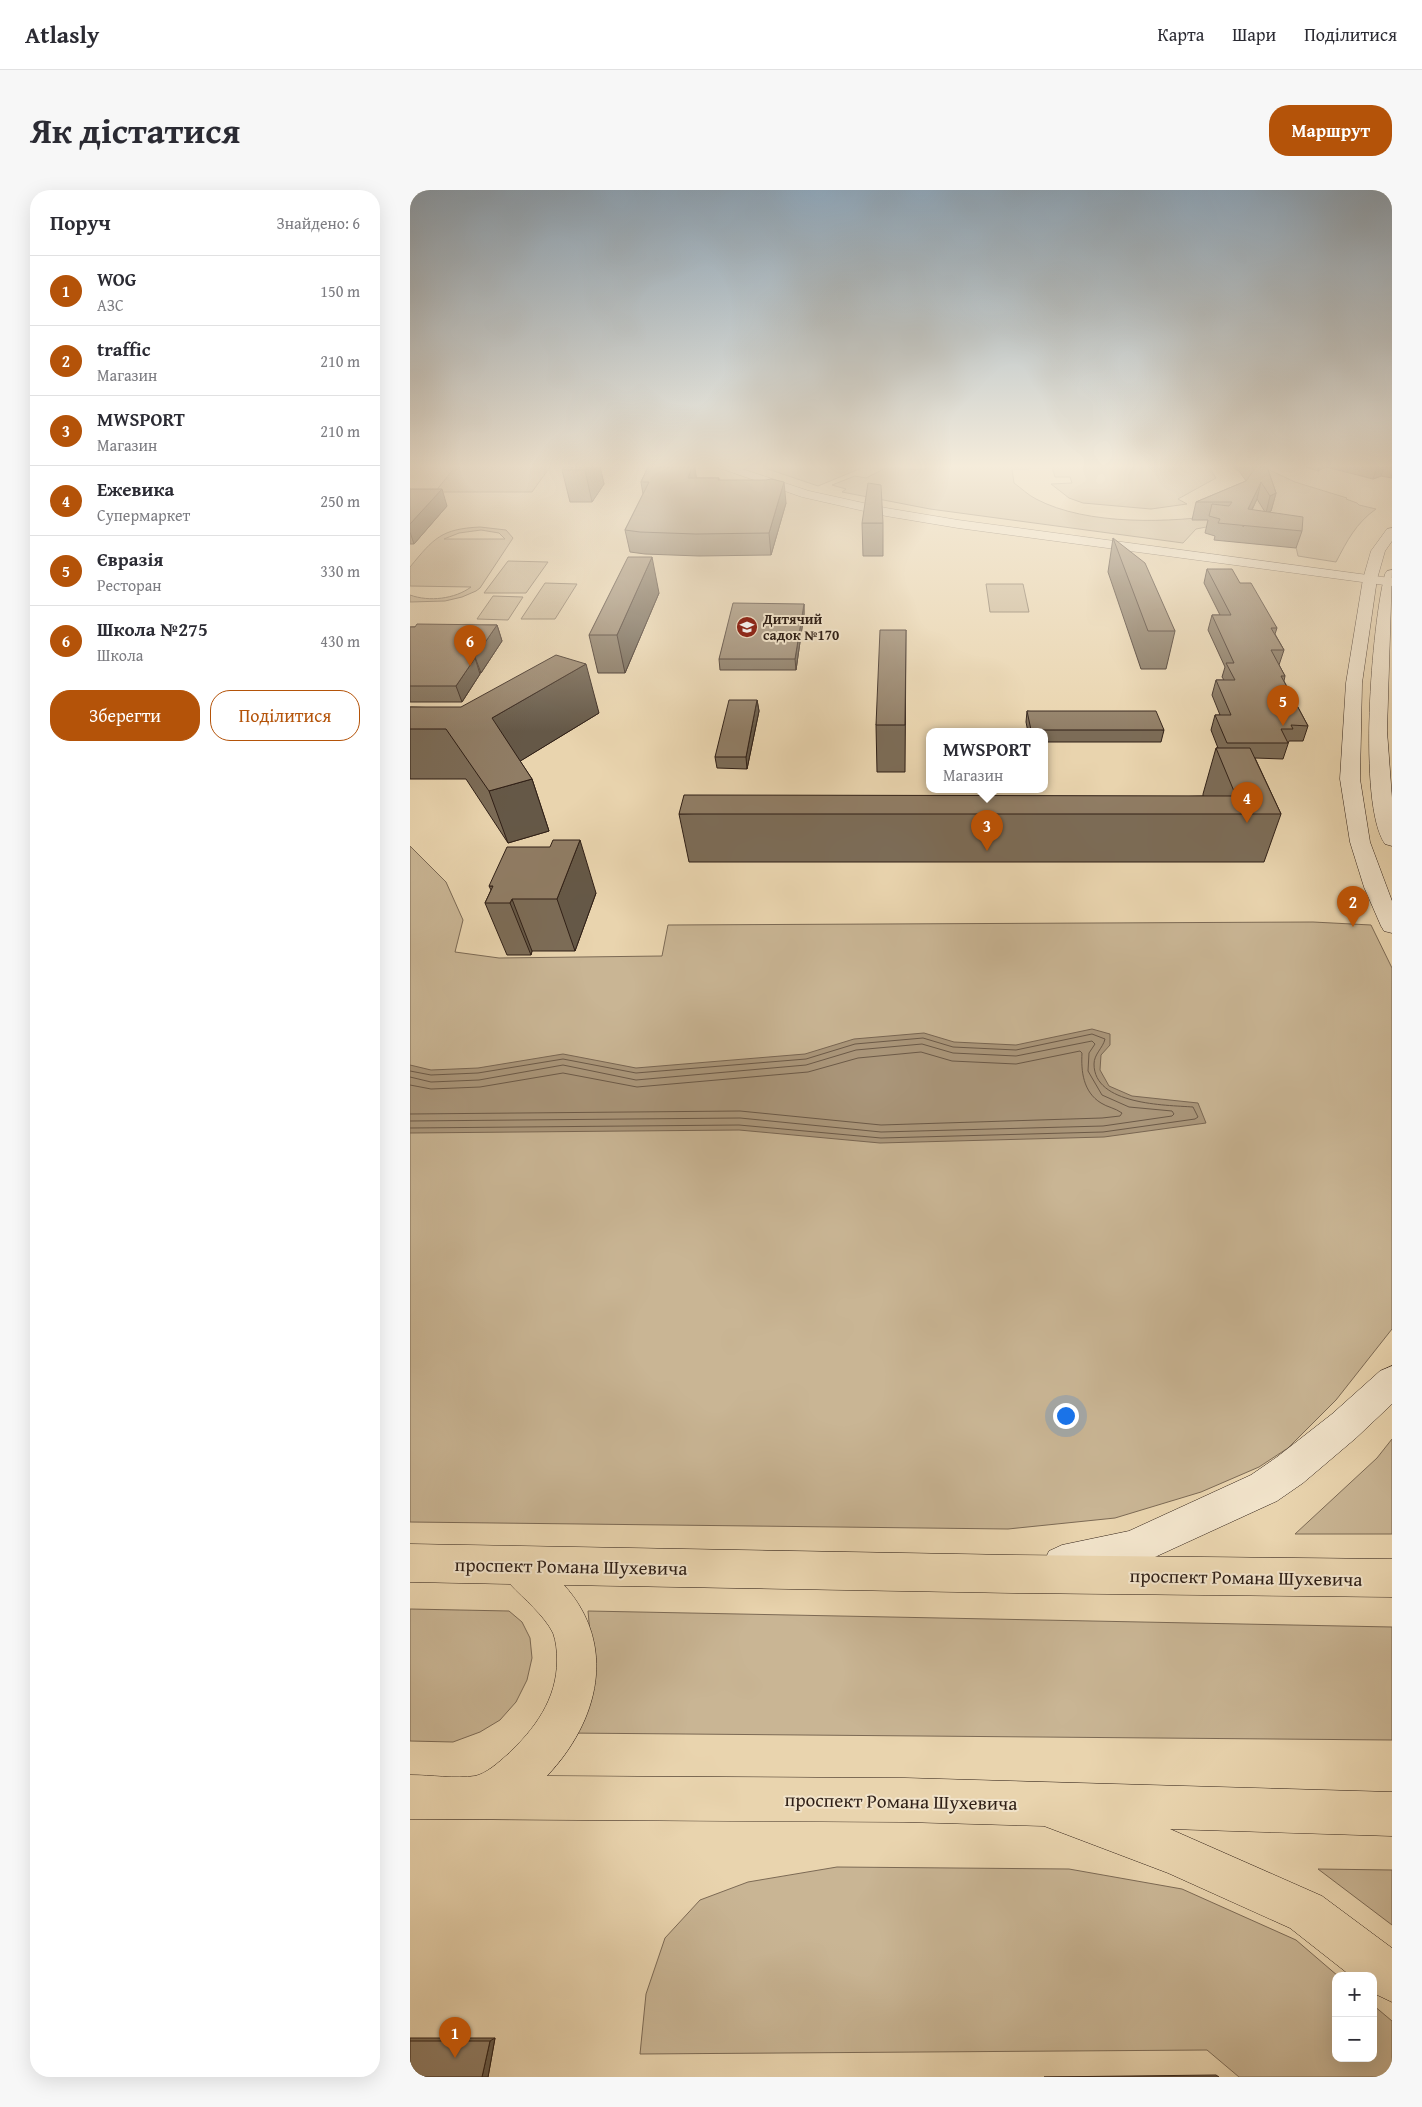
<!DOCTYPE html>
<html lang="uk">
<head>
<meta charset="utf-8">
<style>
	body { margin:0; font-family:"Gentium Book Plus",serif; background:#f7f7f7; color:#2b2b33 }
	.controls { position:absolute; right:15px; bottom:15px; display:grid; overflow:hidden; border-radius:10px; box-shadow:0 5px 20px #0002 }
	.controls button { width:45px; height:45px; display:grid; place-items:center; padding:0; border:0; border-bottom:1px solid #e1e1e2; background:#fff; color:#2b2b33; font:25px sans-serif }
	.you { position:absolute; left:655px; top:1225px; width:18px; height:18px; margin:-12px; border:4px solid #fff; border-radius:50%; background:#1a73e8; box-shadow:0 0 0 8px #1a73e833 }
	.badge { display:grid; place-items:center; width:32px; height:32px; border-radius:50%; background:#b45309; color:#fff; font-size:16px; font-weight:700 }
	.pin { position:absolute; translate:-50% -41px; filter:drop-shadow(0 1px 2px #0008) }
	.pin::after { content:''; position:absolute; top:26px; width:18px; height:15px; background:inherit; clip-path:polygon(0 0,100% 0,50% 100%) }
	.popup { position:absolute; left:516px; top:538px; width:122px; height:65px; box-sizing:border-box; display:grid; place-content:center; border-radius:10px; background:#fff; filter:drop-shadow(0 1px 4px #0005); font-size:16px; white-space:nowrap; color:#7c7c81 }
	.popup b { font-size:19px; color:#2b2b33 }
	.popup::after { content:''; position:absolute; left:50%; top:100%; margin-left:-10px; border:10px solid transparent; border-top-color:#fff }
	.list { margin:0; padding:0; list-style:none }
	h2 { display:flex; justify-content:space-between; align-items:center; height:65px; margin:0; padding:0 20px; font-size:21px }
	h2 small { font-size:16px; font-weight:400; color:#7c7c81 }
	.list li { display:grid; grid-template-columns:32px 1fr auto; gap:15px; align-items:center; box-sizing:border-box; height:70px; padding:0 20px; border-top:1px solid #e1e1e2 }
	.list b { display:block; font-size:19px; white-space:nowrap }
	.list p { margin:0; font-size:16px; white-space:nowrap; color:#7c7c81 }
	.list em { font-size:16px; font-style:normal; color:#7c7c81 }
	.actions { display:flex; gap:10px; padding:15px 20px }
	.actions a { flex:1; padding:11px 0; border:1px solid #b45309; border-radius:20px; text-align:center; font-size:18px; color:#b45309 }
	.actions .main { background:#b45309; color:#fff }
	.map { position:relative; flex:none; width:982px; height:1887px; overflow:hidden; border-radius:20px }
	header { display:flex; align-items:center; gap:30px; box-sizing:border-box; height:70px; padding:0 25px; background:#fff; border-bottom:1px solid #e1e1e2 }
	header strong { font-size:24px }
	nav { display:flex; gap:28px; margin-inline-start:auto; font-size:18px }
	.intro { display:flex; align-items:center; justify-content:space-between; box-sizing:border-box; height:120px; padding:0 30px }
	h1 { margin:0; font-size:35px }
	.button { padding:12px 22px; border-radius:20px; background:#b45309; color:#fff; font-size:18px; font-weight:700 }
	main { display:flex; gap:30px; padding:0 30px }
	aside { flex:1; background:#fff; border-radius:20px; box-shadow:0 5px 20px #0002 }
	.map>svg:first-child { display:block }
</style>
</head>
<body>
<header>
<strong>Atlasly</strong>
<nav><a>Карта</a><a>Шари</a><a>Поділитися</a></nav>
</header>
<div class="intro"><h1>Як дістатися</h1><a class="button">Маршрут</a></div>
<main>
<aside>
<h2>Поруч<small>Знайдено: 6</small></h2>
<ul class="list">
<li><span class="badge">1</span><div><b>WOG</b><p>АЗС</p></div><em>150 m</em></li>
<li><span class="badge">2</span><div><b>traffic</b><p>Магазин</p></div><em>210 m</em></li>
<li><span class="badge">3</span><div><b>MWSPORT</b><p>Магазин</p></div><em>210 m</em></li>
<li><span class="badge">4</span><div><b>Ежевика</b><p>Супермаркет</p></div><em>250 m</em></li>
<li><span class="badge">5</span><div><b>Євразія</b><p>Ресторан</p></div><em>330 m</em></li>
<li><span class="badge">6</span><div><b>Школа №275</b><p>Школа</p></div><em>430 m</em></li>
</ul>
<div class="actions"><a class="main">Зберегти</a><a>Поділитися</a></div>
</aside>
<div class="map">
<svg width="982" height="1887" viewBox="0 0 982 1887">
	<rect width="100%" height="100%" fill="#e9d4ae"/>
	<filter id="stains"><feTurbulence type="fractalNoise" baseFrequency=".004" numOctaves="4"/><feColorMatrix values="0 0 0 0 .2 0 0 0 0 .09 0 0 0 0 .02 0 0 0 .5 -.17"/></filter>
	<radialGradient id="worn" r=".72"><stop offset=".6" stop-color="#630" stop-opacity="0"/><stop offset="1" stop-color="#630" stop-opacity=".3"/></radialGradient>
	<path fill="#c9b594" stroke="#7c6a55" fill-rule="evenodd" d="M45 277H140L122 302H25Z
		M352 277H454L408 296Z
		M478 277C491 277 508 283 519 277H620L619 279H602L604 293C611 298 618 305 626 309 677 336 762 333 817 324L853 277 885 292 937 308 936 309 947 313 949 315 966 319C946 333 937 351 926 372L888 366 883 343 817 333 786 339 773 353 520 319 432 302 436 299 422 295 445 286 456 288Z
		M642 277H799L806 288 768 309 777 314 741 319 673 313 659 308 641 294 662 293 660 287H645Z
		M70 337 96 340 103 348 70 398 66 401 52 407 35 411 0 412V405C19 412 45 409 61 397L0 396V377C24 348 31 339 70 337ZM71 340 89 343 95 349H34L49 343Z
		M98 371 138 372 116 403H74Z
		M135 393 167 394 145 429H111Z
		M576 394H613L619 422H580Z
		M83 406 113 407 98 430 67 429Z
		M0 656 36 692 53 730 45 762 89 768 252 766 258 735 903 732 961 735 982 778V1139L926 1210 878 1258 849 1277 791 1302 705 1328 598 1339 0 1332Z
		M982 1249V1344H885L967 1268Z
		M0 1419 99 1421 112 1432 120 1448 122 1468 117 1490 106 1512 90 1530 70 1542 43 1552 0 1551Z
		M178 1421 982 1437V1550L156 1543 181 1454Z
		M427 1677 659 1679 772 1699 886 1750 928 1786H926V1868H963V1815L982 1831V1887H829L797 1860 230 1864 236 1804 255 1748 290 1710 338 1692Z
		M908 1679 982 1680V1735Z"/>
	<path fill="#aa967a" stroke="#796652" d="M682 839 700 844V855L691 865 690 880 699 896 722 906 788 913 796 933 694 947 470 953 329 940 0 943V875L21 880 68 878 153 864 226 878 395 864 444 849 514 843 544 852 606 855Z"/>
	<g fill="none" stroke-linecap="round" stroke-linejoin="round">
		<path stroke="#6c5a48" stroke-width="1" d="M0 881 21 885 68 883 153 869 226 883 396 869 445 854 513 848 543 857 606 860 682 844 695 849C693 858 684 864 684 874 684 915 755 915 783 917L788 927 785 929 693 942 471 948 329 935 0 938
			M0 887 21 892 69 890 153 875 226 890 396 875 446 860 512 854 543 863 606 866 682 851 685 854 679 863 678 881 692 905 719 917 762 921 764 924 762 926 693 936 471 942 330 928 0 931
			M0 895 21 899 70 897 153 883 227 897 398 882 448 868 511 862 542 871 606 874 670 861 672 863C671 881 673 902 691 913 697 917 705 918 712 923L710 926 692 928 471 935 330 921 0 924"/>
		<g stroke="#5e4c3c" stroke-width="1">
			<path id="tertiary" d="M307 277H326L399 301 476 318 548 330 980 388H982V396L548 338 476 326 392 307Z"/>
		</g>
		<g stroke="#2f1f16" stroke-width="1">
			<path id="secondary" d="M982 338V351L975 361 967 389 952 493 950 589 960 652 982 711V743L974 741 971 736 954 697 940 652 930 589 936 493 953 389 961 361 977 339Z
				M982 380 977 541 982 608V656L975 654C947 614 962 433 975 384L977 381Z
				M982 1176V1214L946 1248 893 1293 867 1311 721 1378 652 1393 639 1387 633 1374 639 1361 652 1355 719 1341 841 1285 867 1267 922 1224 970 1181Z"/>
		</g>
		<g stroke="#2f1f16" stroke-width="1">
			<path id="primary" d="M0 1354 603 1365 982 1369V1407L603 1403 154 1395C208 1455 189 1531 137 1586L495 1588 982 1602V1646L760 1639 912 1706 982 1758V1812L963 1803V1786H941L880 1738 758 1683 634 1636 495 1632 0 1629V1585C21 1585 45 1589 65 1586 76 1584 89 1572 97 1565 125 1539 147 1509 147 1470 147 1461 146 1451 143 1443 134 1425 114 1409 100 1394L0 1392Z"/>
		</g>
		<use href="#tertiary" fill="#f1e3ca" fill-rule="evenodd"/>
		<use href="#secondary" fill="#f1e3ca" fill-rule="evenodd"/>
		<use href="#primary" fill="#e9d4ae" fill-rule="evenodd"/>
	</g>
	<path fill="#7c6c57" stroke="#2f1f16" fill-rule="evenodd" d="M190 277 194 294 182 312H160L152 280Z
		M238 277H285L286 288H309V290L376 313 361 365 289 366 235 364 220 362 215 340 233 304 231 292Z
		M823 277H857L866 303 861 321 858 322 892 341 886 358 804 350 805 346 795 343 798 330H782L786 312 836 291 829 281ZM847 309 855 322 842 320Z
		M896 277H915L908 281Z
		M916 277H982V288L971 286 963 289Z
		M0 299 37 316 4 354H0Z
		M452 333H473V366H453Z
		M703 348 765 441 756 479H731L698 382Z
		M797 379 830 393 867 438 865 444 874 460 869 475 875 486 874 491 898 536 893 551H879L873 569 845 568 871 624 854 672H279L269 624 793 606V604L806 558H808L801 540 805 525H810L802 505 806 490H814L812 487 815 477 798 440 802 425H810L794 393Z
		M249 403 215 483H188L179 445Z
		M394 414V424L386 480H310L309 469Z
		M87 435 92 451 71 483H70V484L52 512H0V437Z
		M496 440 495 582H467L466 535Z
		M347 510 349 521 337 579 307 578 305 567Z
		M0 517 189 523 110 571 122 589 139 641 98 653 56 589H0Z
		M617 521 754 540 751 552H634V542H618L616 532Z
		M79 696 186 703 165 761H122L121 765H97L75 713 81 700Z
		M0 1848H85L78 1887H0Z
		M806 1885 809 1887H634Z"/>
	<path fill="#655847" stroke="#2f1f16" d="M177 277H190L194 294 182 312 175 280Z
		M282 277H285L287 293 278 288Z
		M909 277H915L908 281Z
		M967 277H974L971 286 963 289Z
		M374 292 376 313 361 365 359 343Z
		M851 292 847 309 833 337 838 319Z
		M32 299 37 316 4 354 0 342V334Z
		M866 303 861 321 856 323 860 306Z
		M242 367 249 403 215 483 207 445Z
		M394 414V424L386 480 385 469Z
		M87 435 92 451 71 483 65 467Z
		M65 468 70 484 52 512 46 496Z
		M176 474 189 523 99 578 82 528Z
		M347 510 349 521 337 579 336 567Z
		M122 589 139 641 98 653 79 601Z
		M170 650 186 703 165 761 147 709Z
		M102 709 122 761 121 765 100 713Z
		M85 1848 78 1887H72L80 1851Z"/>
	<path fill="#907d65" stroke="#2f1f16" d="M154 277H177L175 280H152Z
		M238 277H282L278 288H309L308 290H356L361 289 374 292 359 343 286 344 230 342 215 340 239 292H231Z
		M842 277H857L866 303 860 306 851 292 838 319 893 327 892 341 808 333 810 329 799 326 802 314 819 316 822 312H786L836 291 844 280Z
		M458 293 471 295 473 333H452Z
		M0 299H32L0 334Z
		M703 348 735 373 765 441H738Z
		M218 367H242L207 445H179Z
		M797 379H822L830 393H841L867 438H861L874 460H861L875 486H871L898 536 881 535 883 539H871L878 553H817L805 525H821L806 490H825L816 473H824L802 425H821Z
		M323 413 394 414 385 469H309Z
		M7 434 87 435 65 467H61L65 468 46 496H0V437H5Z
		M470 440H496L495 535H466Z
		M146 465 176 474 82 528 122 589 79 601 36 539H0V517H51Z
		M319 510H347L336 567H305Z
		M617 521H746L754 540H621Z
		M806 558H840L871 624H269L274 605 826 606Z
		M143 650H170L147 709H102L100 713H75L83 696H79L97 657H140Z
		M0 1851H80L72 1887H0Z"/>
	<linearGradient id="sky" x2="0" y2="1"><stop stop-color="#8fa8bc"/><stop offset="0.51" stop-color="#f5ecdb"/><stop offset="1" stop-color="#f5ecdb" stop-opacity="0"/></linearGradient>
	<rect width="982" height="542" fill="url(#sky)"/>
	<defs>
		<g id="school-disc" transform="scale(1.125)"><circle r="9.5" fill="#8f2418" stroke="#f1e3ca"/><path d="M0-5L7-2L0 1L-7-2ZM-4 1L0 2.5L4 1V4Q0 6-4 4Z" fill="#fff"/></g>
	</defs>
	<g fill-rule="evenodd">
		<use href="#school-disc" x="337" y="437"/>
	</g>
	<g text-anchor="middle" stroke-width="4" stroke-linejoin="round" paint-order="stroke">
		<g font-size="14" font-weight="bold" fill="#2f1f16" stroke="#f1e3ca" text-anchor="start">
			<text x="353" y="434">Дитячий<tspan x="353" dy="16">садок №170</tspan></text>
		</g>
		<g font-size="19" fill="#2f1f16" stroke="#f1e3ca">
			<text transform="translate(161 1376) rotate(1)" y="7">проспект Романа Шухевича</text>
			<text transform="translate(836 1387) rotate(1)" y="7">проспект Романа Шухевича</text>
			<text transform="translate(491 1611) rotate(1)" y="7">проспект Романа Шухевича</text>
		</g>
	</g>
	<rect width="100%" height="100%" filter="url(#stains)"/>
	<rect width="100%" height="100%" fill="url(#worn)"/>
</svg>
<div class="controls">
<button>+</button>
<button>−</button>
</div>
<div class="you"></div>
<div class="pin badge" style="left:45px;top:1868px">1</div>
<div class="pin badge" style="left:943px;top:737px">2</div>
<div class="pin badge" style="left:577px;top:661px">3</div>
<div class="popup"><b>MWSPORT</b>Магазин</div>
<div class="pin badge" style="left:837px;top:633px">4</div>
<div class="pin badge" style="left:873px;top:536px">5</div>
<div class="pin badge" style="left:60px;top:476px">6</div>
</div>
</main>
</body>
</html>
